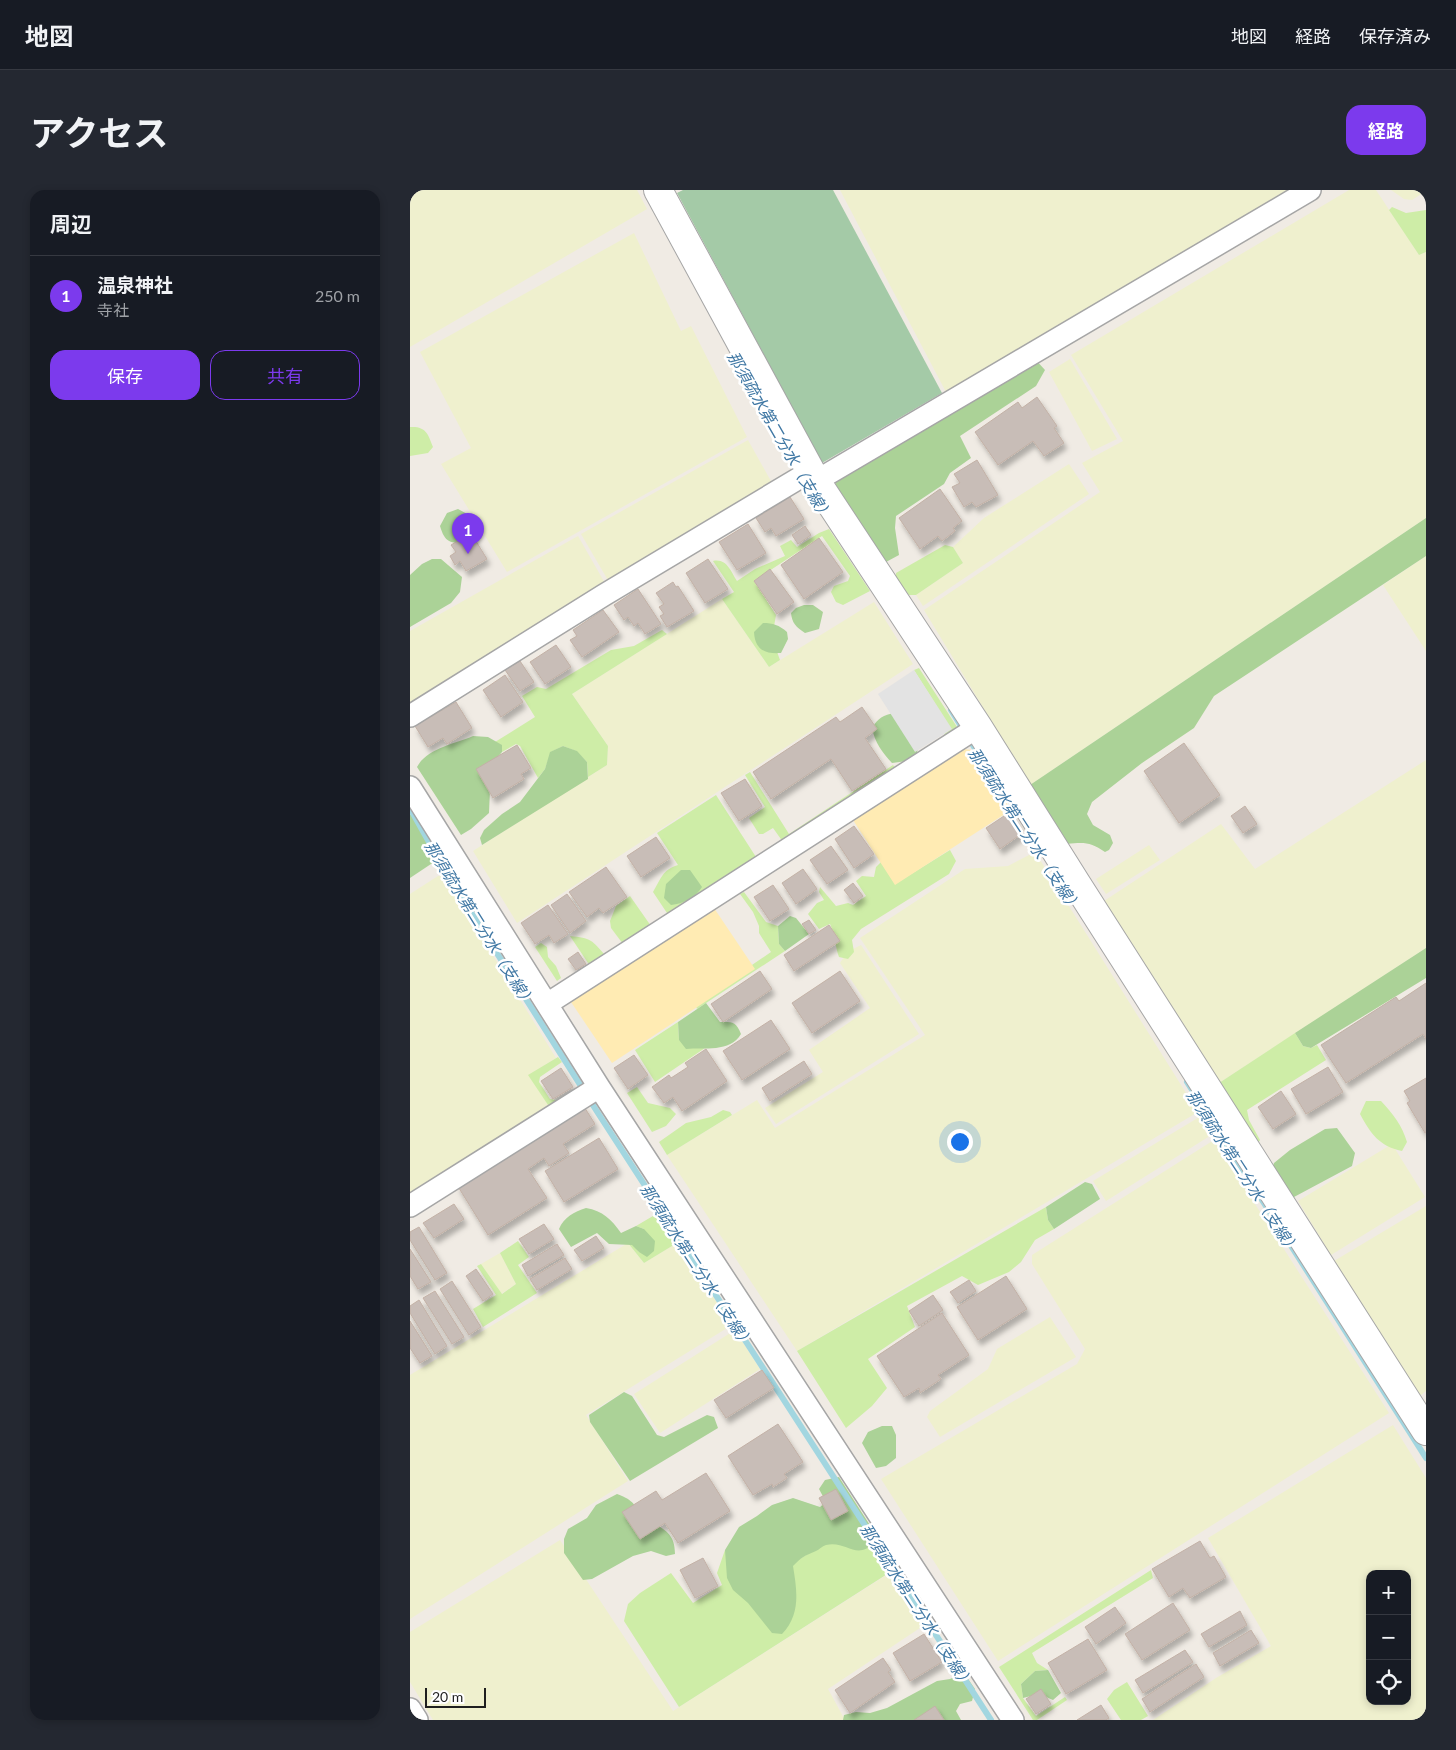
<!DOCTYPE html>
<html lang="ja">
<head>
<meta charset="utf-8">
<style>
	body { margin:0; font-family:Lato,"Noto Sans JP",sans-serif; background:#242831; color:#f1f3f6 }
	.controls { position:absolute; right:15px; bottom:15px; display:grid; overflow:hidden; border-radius:10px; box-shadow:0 2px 8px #0003 }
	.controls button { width:45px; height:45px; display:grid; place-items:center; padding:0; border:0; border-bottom:1px solid #363941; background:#171b24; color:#f1f3f6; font:25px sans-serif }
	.scale { position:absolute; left:15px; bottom:12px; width:61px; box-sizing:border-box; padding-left:5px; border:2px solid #1f1f1f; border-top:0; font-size:14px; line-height:18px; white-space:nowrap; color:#1f1f1f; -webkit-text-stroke:4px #fff; paint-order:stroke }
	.you { position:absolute; left:549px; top:951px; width:18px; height:18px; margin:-12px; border:4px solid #fff; border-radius:50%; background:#1a73e8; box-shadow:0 0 0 8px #1a73e833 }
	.badge { display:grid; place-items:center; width:32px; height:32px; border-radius:50%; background:#7c3aed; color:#fff; font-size:16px; font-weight:700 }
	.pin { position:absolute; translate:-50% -41px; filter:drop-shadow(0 1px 2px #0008) }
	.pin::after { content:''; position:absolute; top:26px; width:18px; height:15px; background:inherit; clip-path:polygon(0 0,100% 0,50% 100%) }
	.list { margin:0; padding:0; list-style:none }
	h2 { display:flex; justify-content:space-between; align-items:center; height:65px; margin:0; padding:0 20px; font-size:21px }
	h2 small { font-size:16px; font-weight:400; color:#9ea1a6 }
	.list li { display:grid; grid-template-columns:32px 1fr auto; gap:15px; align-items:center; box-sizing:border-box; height:80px; padding:0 20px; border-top:1px solid #363941 }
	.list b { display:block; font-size:19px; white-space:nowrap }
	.list p { margin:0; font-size:16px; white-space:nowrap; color:#9ea1a6 }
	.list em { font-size:16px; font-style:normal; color:#9ea1a6 }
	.actions { display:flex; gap:10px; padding:15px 20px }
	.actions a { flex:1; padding:11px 0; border:1px solid #7c3aed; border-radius:15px; text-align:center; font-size:18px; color:#7c3aed }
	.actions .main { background:#7c3aed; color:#fff }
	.icon { flex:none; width:28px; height:28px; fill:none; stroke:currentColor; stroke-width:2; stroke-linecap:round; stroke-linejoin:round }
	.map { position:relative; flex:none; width:1016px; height:1530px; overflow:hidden; border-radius:15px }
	header { display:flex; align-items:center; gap:30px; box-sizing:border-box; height:70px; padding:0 25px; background:#171b24; border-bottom:1px solid #363941 }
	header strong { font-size:24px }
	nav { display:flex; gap:28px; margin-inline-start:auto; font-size:18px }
	.intro { display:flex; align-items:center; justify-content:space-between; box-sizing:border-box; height:120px; padding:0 30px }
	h1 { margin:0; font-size:35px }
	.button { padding:12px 22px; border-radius:15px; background:#7c3aed; color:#fff; font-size:18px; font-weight:700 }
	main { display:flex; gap:30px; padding:0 30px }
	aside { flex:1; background:#171b24; border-radius:15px; box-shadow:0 2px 8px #0003 }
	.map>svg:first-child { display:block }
</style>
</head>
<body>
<header>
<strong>地図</strong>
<nav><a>地図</a><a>経路</a><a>保存済み</a></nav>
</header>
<div class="intro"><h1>アクセス</h1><a class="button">経路</a></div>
<main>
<aside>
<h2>周辺<small></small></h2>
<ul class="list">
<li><span class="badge">1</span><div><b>温泉神社</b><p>寺社</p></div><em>250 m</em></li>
</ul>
<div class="actions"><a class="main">保存</a><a>共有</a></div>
</aside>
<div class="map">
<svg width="1016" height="1530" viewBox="0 0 1016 1530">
	<defs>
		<filter id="shadow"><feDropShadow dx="3" dy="5.5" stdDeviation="2.5" flood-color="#0004"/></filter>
	</defs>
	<rect width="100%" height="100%" fill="#f0ebe4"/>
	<path fill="#eff0ce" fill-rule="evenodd" d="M0 0H227L237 19 0 157Z
		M430 0H881L536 202Z
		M939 0H966L1009 65 1016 62V328L620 595 514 420 690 302 672 273 713 251 661 165Z
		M981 0H1016V1L1002 10 994 9Z
		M224 43 271 141 281 136 337 247 97 382 31 274 61 258 10 162Z
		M660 169 707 249 682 261 639 182Z
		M338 250 362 293 199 392 171 344Z
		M659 274 679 304 513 416 506 405 553 373 543 357 574 328Z
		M168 346 196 395 0 518V441Z
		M1016 366V461L973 395Z
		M312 409 359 477 464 412 503 474 107 733 63 661 197 575 198 556 162 504Z
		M1016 570V758L806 895 691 713 811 634 845 679Z
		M739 655 750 670 696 704 686 689Z
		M625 662 788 922 387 1161 257 965 347 910 365 938 515 845 450 748 555 679 598 676Z
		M28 686H34L146 868 119 885 140 918 0 1007V704Z
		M451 755 509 844 366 934 355 918 413 882 399 860 460 818 430 773 437 762Z
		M791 926 803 944 696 1011 683 991Z
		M804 950 979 1223 588 1471 471 1289 667 1174 675 1159 622 1074V1065Z
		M982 954 1015 1007 921 1065 888 1011Z
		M1016 1016V1201L1011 1205 1001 1202 919 1074Z
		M218 1053 234 1073 267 1053 322 1135 176 1225 218 1291 0 1429V1185Z
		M90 1063 106 1094 91 1104 71 1074Z
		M640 1127 666 1167 530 1247 517 1227 520 1221 578 1179 587 1159Z
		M325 1140 350 1179 250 1243 224 1204Z
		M983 1235 1016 1288V1530H743L806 1488 861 1456 798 1348ZM960 1384H997V1511H960Z
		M150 1350 263 1521 475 1386 485 1391 513 1436 418 1499 435 1530H23L0 1492V1442Z"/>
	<path fill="#ceeda7" d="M982 17 996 23 1016 20V62L1009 65 979 20Z
		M0 237C16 236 18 244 23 257L18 263 0 266Z
		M419 339 460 401 433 415 426 412 421 402 424 396 438 391 440 386 412 346 344 391 366 425 362 448 370 470 359 477 312 409 324 402 303 371C317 368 321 382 327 391L345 379 375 366 370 356 381 350 387 357 409 343Z
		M535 355 543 357 553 373 506 405H499L486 388V383Z
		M252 440 257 444 162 504 198 556 197 575 178 587 177 572 166 561 153 556 141 562 135 579 128 588 110 556 106 554 92 562 91 555 85 552 125 527 112 506 127 497 136 499 201 460 224 456Z
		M509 478 547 537 545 541 536 547 534 544 541 539 504 480Z
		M483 575 487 580 373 652 363 638 353 644H349L339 628 355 617 335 585 340 582 379 644Z
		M306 605 346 667 263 723H257L243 702C251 689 252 680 268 675L247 643Z
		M540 660 546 671 539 684 451 739 442 750 444 762 438 769 429 767C425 756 425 745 420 734L409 739 398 724 407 713 414 710 409 702 410 697 426 716 438 713 443 715 456 706 446 691 452 686 464 687 466 677 471 672 485 694Z
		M334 702 356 732 368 736 369 754 375 761 287 819 285 814 361 762 349 743V736L343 722 330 704Z
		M220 706 241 736 213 754 201 738 200 731 206 716Z
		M160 746C181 748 182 750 196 766L180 776Z
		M131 753 137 757 138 767 146 776 151 788 147 791 125 757Z
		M268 832 269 850 289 858H295L245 892 225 860Z
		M885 843 893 856 901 858 907 855 916 870 837 920 839 930 850 950 847 955 806 895Z
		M148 867 152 872 130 887 129 892 140 909 146 910 168 897 170 902 140 918 118 885Z
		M227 897 238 913 260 918 266 924 256 936 242 942 217 903Z
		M956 911H971C983 924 992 935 997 952L992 961C969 956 961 944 950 924Z
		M313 920 320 922 322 925 257 965 249 952 276 933 301 927Z
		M636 1017 638 1030 644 1039 625 1050 611 1072 599 1082 568 1095 552 1086 497 1116 505 1137 458 1169 477 1198 462 1216 436 1238 387 1161Z
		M248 1023 267 1053 234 1073 218 1053 223 1055 229 1062 234 1039 226 1036Z
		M108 1051 119 1067 108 1075 127 1103 73 1137 63 1119 86 1105 67 1076 71 1074 92 1104 106 1094 90 1063Z
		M450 1331 482 1381 269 1517 214 1431 218 1414 230 1403 261 1383 283 1413 312 1395 307 1383 315 1360 342 1399Z
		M741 1380 743 1388 622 1463 627 1473 638 1480 625 1481 611 1494 613 1508 626 1526 655 1507 657 1510 627 1530H623L589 1477Z
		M717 1492 738 1526 731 1530H711L697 1509 704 1500Z"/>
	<path fill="#abd297" d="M624 168 635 180 626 196 550 246 561 268 540 283 534 294 486 326 485 338 489 365 476 372 427 298 424 289Z
		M48 319 59 325 65 339V348L58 354C40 353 35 353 30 336L37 323Z
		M1016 328V366L804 506 784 538 732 573 682 612 677 624 683 635 700 645 703 653 699 660 695 662C681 652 674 652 657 654L620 595Z
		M22 369H31L52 387 50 402 41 413 0 437V385L12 374Z
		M394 415H403L413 422 409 439 395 443C386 437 382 433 381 423L386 418Z
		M353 433C363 433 369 435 377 442L378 449 371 463C355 464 345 460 344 442Z
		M485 523 508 558 506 567 497 571 482 573C472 562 465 553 462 538 468 528 473 525 485 523Z
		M63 546 78 547 92 555V562L81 575 79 623 61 639 51 645 7 577C17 558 45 554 63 546Z
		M153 556 167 561 177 572 178 589 72 655 70 648 74 640 92 624 110 612 135 579 140 562Z
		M2 624 27 670 0 688V625Z
		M271 680H280L292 697C286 707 273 714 261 715L254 708 256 694Z
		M380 726 386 728 399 744 375 761 369 754 368 736Z
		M1016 758V788L901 858 893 856 885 843Z
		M296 813 310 832C322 832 326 831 331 844 320 863 294 857 276 859L269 850 268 832Z
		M927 938 945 963 942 976 884 1007 873 1004 861 982 864 973 880 960 915 939Z
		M675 992 682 994 690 1009 644 1039 638 1030 636 1017Z
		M176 1018C193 1021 201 1029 211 1043L226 1036 234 1039 245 1051 244 1061 237 1067 229 1062 222 1055 199 1054 187 1043 161 1057 149 1039C154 1027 164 1022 176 1018Z
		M214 1202 222 1206 247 1245 254 1247 297 1225 304 1227 308 1238 220 1291 180 1232 179 1225Z
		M472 1236H482L486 1245V1268L476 1276 466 1278 452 1253 458 1242Z
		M429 1287 465 1343 464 1353C446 1371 436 1350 416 1355 412 1356 409 1360 406 1361 394 1366 392 1367 383 1376 387 1401 391 1424 372 1444L362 1443 338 1413 323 1400 317 1388 315 1360 329 1337 347 1326 362 1315 383 1308 410 1317 416 1312 409 1299 415 1290Z
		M207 1304C226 1311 222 1315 235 1326 250 1340 265 1339 265 1364L256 1366 241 1361 223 1366 182 1389 173 1390 154 1363V1349L158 1339 177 1328 186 1315Z
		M638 1480 651 1503 643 1510 629 1504 613 1508 611 1494 625 1481Z
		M554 1483 565 1499 562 1511 550 1514 546 1521 551 1530H433L434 1525 446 1522 460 1523 477 1518 527 1491 540 1489Z"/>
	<path fill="#ffebb3" d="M553 559 562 560 601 620 485 695 443 630Z
		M304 718 345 779 202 873 161 812Z"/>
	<path fill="#a4caa7" d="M273 0H423L532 203 412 273 267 3Z"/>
	<path fill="#e3e3e3" d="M504 480 542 539 505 562 468 504Z"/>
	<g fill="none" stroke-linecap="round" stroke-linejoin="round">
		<path stroke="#a2d6e0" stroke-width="6" d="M541 520 569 565
			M0 618 37 684 186 920 581 1530
			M777 892 1016 1268"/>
	</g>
	<path fill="#c8bdb7" stroke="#c3b1a6" filter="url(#shadow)" d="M627 207 647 236 644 238 654 253 634 266 623 251 588 275 565 242 608 212 612 218Z
		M567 270 588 305 566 317 562 312 554 317 542 297 550 293 544 284Z
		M530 299 552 331 543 338 545 341 532 351 528 346 510 359 489 328Z
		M380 307 394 329 366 346 361 338 355 342 346 328Z
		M338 334 356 363 327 380 309 352Z
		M395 336 401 345 388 354 382 345Z
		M61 343 77 369 56 381 50 371 45 375 40 366 46 362 41 355Z
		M409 348 433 382 394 409 371 375Z
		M298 369 318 399 295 413 276 383Z
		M360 379 384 412 367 424 344 391Z
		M263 392 266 397 268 396 284 421 257 437 250 426 254 424 249 417 254 414 246 403Z
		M228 399 251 434 235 444 228 433 224 436 218 427 214 430 204 415Z
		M193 420 209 442 172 467 160 450 167 446 163 440Z
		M146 455 161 477 135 494 120 472Z
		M110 471 124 492 110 501 95 480Z
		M95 485 113 512 91 527 73 500Z
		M46 512 62 538 37 554 33 548 18 557 5 536Z
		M452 517 467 539 455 548 476 579 442 601 421 569 361 609 343 582 426 527 430 532Z
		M774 553 810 605 769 633 734 581Z
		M107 555 121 578 111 584 114 589 83 608 66 579Z
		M335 589 352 616 329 631 311 603Z
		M835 616 847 634 833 643 821 626Z
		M600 622 614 642 590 659 576 638Z
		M444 636 464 664 444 678 425 649Z
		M246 647 260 668 231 687 217 666Z
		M421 656 438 680 417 694 400 670Z
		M196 677 217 707 193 723 189 718 177 727 159 702Z
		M393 679 407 699 386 714 372 693Z
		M443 693 453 706 444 713 434 700Z
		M363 695 379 719 360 731 344 707Z
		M157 704 176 731 160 743 141 715Z
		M138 715 158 744 144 753 139 745 125 754 111 733Z
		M399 730 406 740 399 744 392 734Z
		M419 735 430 751 384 781 374 765Z
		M168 762 176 774 166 780 158 769Z
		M350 781 362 799 313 832 301 814Z
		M430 781 450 811 402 843 382 813Z
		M1016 793V849L1013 844 936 893 911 855 986 807 989 811Z
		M361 830 380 859 332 890 313 861Z
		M296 859 317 891 272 921 263 907 254 913 242 897 259 885 261 888 278 877 275 873Z
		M224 865 238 885 218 899 204 878Z
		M394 871 402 884 360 911 352 898Z
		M918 877 933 902 896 924 881 899Z
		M151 878 163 897 143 909 131 891Z
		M1016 888V943H1015L997 913 1000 911 994 901Z
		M871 901 886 924 863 939 848 917Z
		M173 915 185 934 153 954 159 963 139 976 134 968 118 979 137 1008 78 1045 47 995Z
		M189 948 208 979 154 1012 135 981Z
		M44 1014 54 1029 24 1048 13 1033Z
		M134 1034 144 1049 119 1064 109 1049Z
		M9 1037 37 1083 25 1090 0 1050V1042Z
		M186 1046 194 1058 172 1071 164 1060Z
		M147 1054 154 1065 118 1086 112 1075Z
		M0 1059 21 1092 8 1099 0 1086Z
		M155 1068 162 1079 127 1100 120 1089Z
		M66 1079 83 1104 73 1111 56 1086Z
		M596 1086 617 1119 568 1150 547 1117Z
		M559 1090 566 1101 548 1113 540 1102Z
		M42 1091 71 1137 59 1145 30 1099Z
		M25 1101 54 1147 42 1154 13 1108Z
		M523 1105 533 1120 509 1136 499 1121Z
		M9 1110 37 1156 25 1164 0 1123V1116Z
		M532 1123 559 1165 528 1185 531 1189 510 1203 509 1198 494 1207 467 1166Z
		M0 1131 22 1166 10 1173 0 1158Z
		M352 1180 364 1198 316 1228 304 1210Z
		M368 1234 393 1272 374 1284 377 1288 363 1297 362 1294 343 1305 318 1266Z
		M296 1283 320 1321 268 1353 255 1333 230 1349 212 1322 246 1301 252 1310Z
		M426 1299 438 1321 421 1330 409 1308Z
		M790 1351 800 1368 804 1366 816 1387 780 1408 773 1398 759 1407 742 1379Z
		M293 1368 308 1396 285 1408 270 1380Z
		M763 1413 780 1440 732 1470 715 1444Z
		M705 1417 716 1433 686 1454 675 1437Z
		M830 1421 837 1435 799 1457 791 1444Z
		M841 1440 849 1453 810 1476 803 1463Z
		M514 1444 532 1472 500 1491 483 1463Z
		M678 1449 697 1480 656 1504 638 1473Z
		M775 1460 783 1472 733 1503 725 1490Z
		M473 1468 481 1480 478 1482 485 1492 440 1523 425 1500Z
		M786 1474 794 1487 740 1522 732 1509Z
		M631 1499 641 1514 626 1524 616 1509Z
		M691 1515 699 1528 696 1530H667Z
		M525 1516 534 1530H504Z"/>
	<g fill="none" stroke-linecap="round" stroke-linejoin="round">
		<g stroke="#a6a6a6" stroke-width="24">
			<path id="minor" d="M406 291 900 0
				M0 526 194 405 401 281
				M0 597 189 897 603 1530
				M137 814 568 537
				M0 1016 189 897
				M0 1519 7 1530"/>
		</g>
		<g stroke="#a6a6a6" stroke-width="30">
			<path id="tertiary" d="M248 0 406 291 568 537 666 693 1016 1241"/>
		</g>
		<use href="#minor" stroke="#fff" stroke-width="21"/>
		<use href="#tertiary" stroke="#fff" stroke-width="28"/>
	</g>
	<g text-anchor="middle" stroke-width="5" stroke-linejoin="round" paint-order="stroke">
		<g font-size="16" font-style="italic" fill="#4078a4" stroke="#fff">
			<text transform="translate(370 246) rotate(60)" y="6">那須疏水第二分水（支線）</text>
			<text transform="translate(615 640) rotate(57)" y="6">那須疏水第二分水（支線）</text>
			<text transform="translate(70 734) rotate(58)" y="6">那須疏水第二分水（支線）</text>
			<text transform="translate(833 982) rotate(57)" y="6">那須疏水第二分水（支線）</text>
			<text transform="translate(287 1076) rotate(57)" y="6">那須疏水第二分水（支線）</text>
			<text transform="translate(507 1416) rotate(57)" y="6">那須疏水第二分水（支線）</text>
		</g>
	</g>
</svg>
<div class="controls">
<button>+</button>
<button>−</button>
<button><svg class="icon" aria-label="locate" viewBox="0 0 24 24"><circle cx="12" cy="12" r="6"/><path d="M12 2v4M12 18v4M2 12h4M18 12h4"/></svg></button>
</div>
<div class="scale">20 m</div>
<div class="you"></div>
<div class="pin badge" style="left:58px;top:364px">1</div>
</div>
</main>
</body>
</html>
